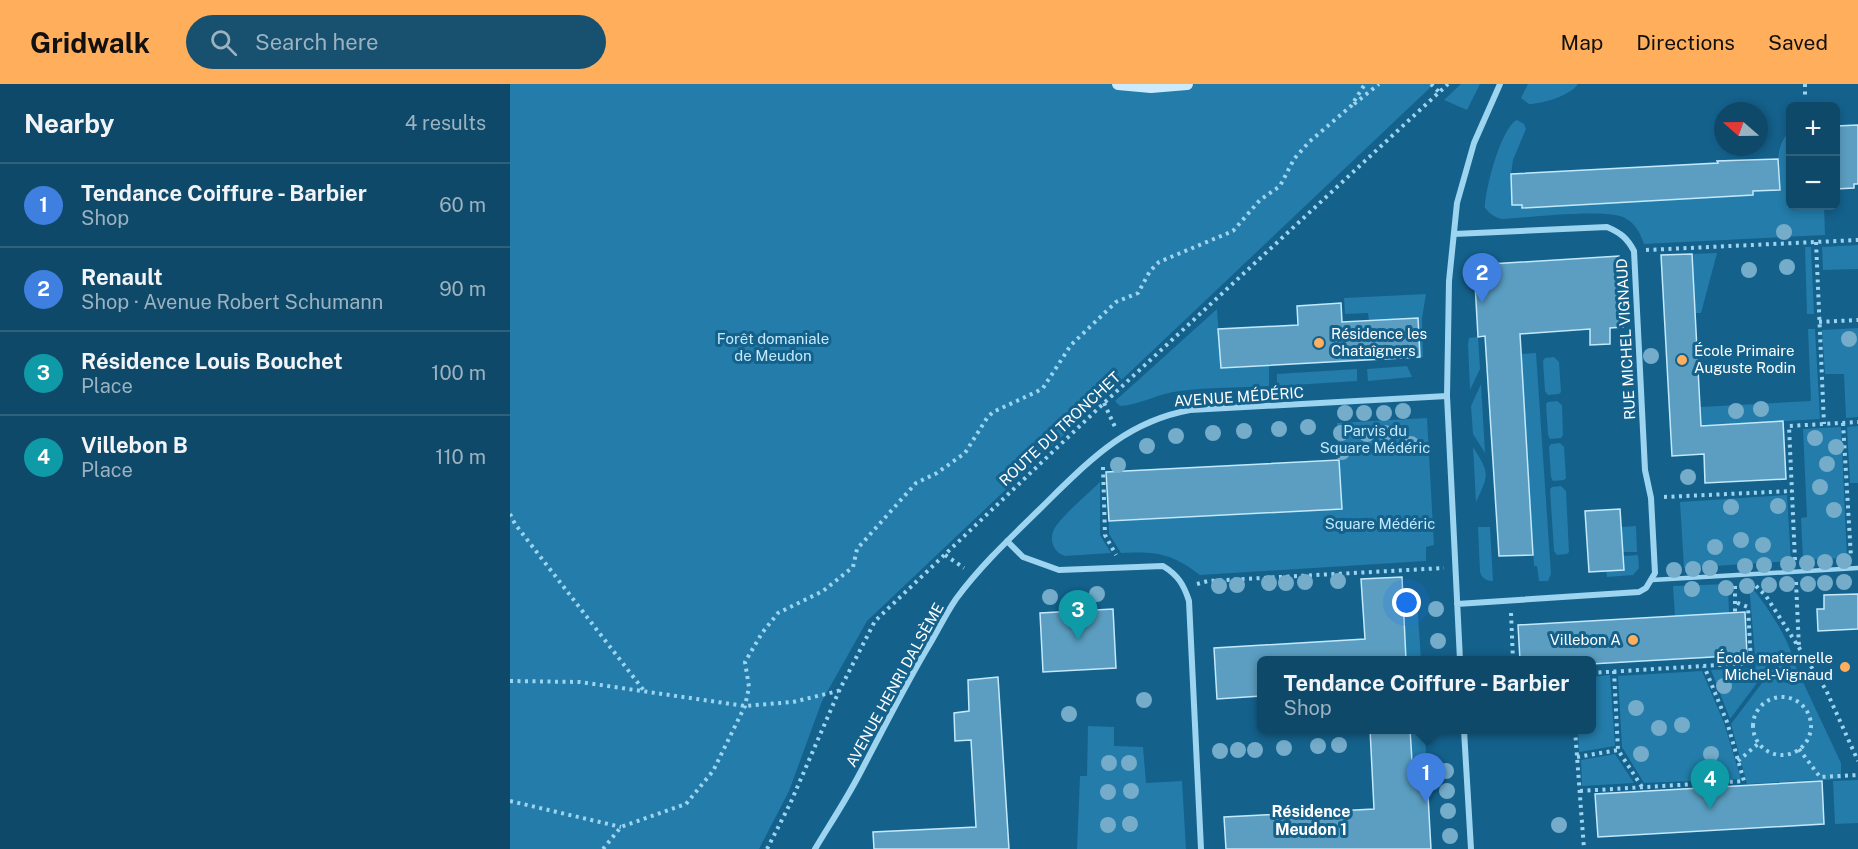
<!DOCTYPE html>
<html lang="en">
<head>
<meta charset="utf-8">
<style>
	body { margin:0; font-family:"Public Sans",sans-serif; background:#18506f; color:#f1f3f6 }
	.controls { position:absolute; right:18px; top:18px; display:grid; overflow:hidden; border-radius:9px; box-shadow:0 3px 9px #0003 }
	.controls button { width:54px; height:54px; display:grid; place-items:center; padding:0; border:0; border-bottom:2px solid #2f617d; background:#0f4969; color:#f1f3f6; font:30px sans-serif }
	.compass { position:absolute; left:1204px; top:18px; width:54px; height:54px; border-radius:50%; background:#0f4969; box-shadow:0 3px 9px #0003; rotate:290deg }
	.you { position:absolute; left:897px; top:519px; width:21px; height:21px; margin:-15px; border:4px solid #fff; border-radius:50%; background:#1a73e8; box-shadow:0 0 0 9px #1a73e833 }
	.badge { display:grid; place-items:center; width:39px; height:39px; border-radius:50%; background:#ffae5c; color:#fff; font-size:20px; font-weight:700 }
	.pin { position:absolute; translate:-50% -50px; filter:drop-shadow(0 2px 3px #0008) }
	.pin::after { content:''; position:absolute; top:32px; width:21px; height:18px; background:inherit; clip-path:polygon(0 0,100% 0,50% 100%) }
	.popup { position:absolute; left:747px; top:572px; width:339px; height:78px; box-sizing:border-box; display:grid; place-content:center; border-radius:9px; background:#0f4969; filter:drop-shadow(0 2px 4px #0005); font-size:20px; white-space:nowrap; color:#9bb2c0 }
	.popup b { font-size:22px; color:#f1f3f6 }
	.popup::after { content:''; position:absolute; left:50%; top:100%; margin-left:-12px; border:12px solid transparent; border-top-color:#0f4969 }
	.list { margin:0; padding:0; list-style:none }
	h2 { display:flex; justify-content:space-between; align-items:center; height:78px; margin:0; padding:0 24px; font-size:26px }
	h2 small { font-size:20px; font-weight:400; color:#9bb2c0 }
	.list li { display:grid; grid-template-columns:39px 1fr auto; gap:18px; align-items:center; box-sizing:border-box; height:84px; padding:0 24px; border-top:2px solid #2f617d }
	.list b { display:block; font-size:22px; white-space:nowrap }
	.list p { margin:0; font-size:20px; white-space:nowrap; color:#9bb2c0 }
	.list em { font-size:20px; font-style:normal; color:#9bb2c0 }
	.icon { flex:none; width:33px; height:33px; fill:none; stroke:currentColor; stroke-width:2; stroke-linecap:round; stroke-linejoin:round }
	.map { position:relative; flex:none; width:1348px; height:765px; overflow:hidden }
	header { display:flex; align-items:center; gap:36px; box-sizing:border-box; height:84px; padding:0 30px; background:#ffae5c; color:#111 }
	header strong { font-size:28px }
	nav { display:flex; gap:33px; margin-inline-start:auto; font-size:21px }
	.search { width:420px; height:54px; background:#18506f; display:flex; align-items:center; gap:15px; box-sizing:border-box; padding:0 21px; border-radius:33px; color:#9bb2c0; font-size:22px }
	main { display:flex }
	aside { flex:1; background:#0f4969 }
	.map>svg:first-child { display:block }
</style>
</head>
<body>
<header>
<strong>Gridwalk</strong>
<div class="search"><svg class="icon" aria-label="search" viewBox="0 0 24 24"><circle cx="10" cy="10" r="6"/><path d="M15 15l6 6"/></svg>Search here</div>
<nav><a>Map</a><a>Directions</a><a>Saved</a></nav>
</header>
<main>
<aside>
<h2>Nearby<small>4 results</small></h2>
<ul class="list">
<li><span class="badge" style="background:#3f7fe0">1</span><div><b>Tendance Coiffure - Barbier</b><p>Shop</p></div><em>60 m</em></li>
<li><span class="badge" style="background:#3f7fe0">2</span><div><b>Renault</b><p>Shop · Avenue Robert Schumann</p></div><em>90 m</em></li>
<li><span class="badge" style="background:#0f9aa8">3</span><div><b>Résidence Louis Bouchet</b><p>Place</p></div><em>100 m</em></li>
<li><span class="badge" style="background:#0f9aa8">4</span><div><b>Villebon B</b><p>Place</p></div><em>110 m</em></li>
</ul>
</aside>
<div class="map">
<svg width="1348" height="765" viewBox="0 0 1348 765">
	<rect width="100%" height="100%" fill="#14618c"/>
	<path fill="#237ca9" d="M0 0H924L357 537 312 617 279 707 249 765H0Z
		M951 0H970L957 26 934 16Z
		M1018 0H1068C1061 11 1033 20 1019 20L1011 14Z
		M1007 36 1014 40 1016 45 1003 76 1001 90 1002 121H1012L1013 124 1242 111 1243 107 1270 105C1269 83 1263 64 1280 47V122H1314L1315 151 1134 160C1130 149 1126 140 1115 134 1094 124 1019 134 992 135 984 133 980 130 975 124 975 106 991 43 1007 36Z
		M1348 161V185L1313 186 1312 163Z
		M1295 163H1301L1304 230H1297Z
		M1207 169 1191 229H1185L1182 170Z
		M916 210 912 234 913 273H910L908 234 859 237 858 229 835 230 834 214Z
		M707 225 711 284 759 282V302C730 304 699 303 670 307 649 309 630 321 610 322L605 317Z
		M1348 244V333L1336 334 1334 290H1315L1312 246Z
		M1298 245H1305L1310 335 1191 342 1190 323 1301 317Z
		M968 253 970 285 960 306 958 260 959 254Z
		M1026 269 1041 490 1038 497H1029L1027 482H1024L1011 270Z
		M1044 273 1049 278 1051 308 1049 310 1038 311 1035 307 1033 277 1035 274Z
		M897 282 902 293 858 297 857 285Z
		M847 285V297L767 302V290Z
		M971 300 975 369 963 350 961 322Z
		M1047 317 1052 321 1053 351 1051 354 1040 355 1038 351 1036 320 1038 318Z
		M917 334 924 461 916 463V477L690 491C662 469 645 467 611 469L599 450V437L832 425 827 339Z
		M1348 342V399H1340L1337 343Z
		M1331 343 1337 474 1293 476 1291 434 1297 433 1293 345Z
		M1050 359 1054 363 1056 394 1054 396 1043 397 1041 393 1039 363 1041 360Z
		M963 363C980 390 979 390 966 418Z
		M590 398V451L601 469 555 472C542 468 538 453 546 442 557 427 576 412 590 398Z
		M1051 402 1056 407 1059 468 1057 470 1047 471 1044 467 1040 405 1042 403Z
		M1277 411 1281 477 1174 484 1170 418Z
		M1126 442 1127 468H1112L1111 443Z
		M968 443H980L983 497C976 497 972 494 970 488Z
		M1128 471 1129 484 1123 491 1097 493 1096 487 1113 486V472Z
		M1218 500 1219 529 1165 532 1163 502Z
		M1239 500C1257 522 1274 547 1283 573L1268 571 1220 635 1201 586 1246 584Z
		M893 516H907L911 576H896Z
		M1273 575 1284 579 1331 679V695L1237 700 1221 640 1267 579Z
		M1192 587 1214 639 1231 695 1134 699 1112 663 1108 592Z
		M1100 591 1105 662 1069 668 1068 646H1081V593Z
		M578 642 604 643V662L633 663 636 699 672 697 676 765H567L570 692H577Z
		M900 646H915L916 672 902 673Z
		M1105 670 1124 699 1072 702 1071 676Z
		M1348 696V739L1325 740 1323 697Z"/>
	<path fill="#5b9ec1" stroke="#c3e9fc" stroke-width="1.5" d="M1348 41V100H1344V104L1326 105V42Z
		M1268 75 1270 106 1243 107V111L1012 124V121H1002L1001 90 1208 79 1207 77Z
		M1182 170 1191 342 1273 337 1276 395 1195 399 1194 370 1162 372 1151 171Z
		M1109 172 1113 243 1100 244V260L1080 261V245L1010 250 1023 471 989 472 975 252 968 253 964 181Z
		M831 219 832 238 908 234 910 273 711 284 708 245 788 241 787 222Z
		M829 376 832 425 599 437 596 388Z
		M1110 425 1114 486 1079 488 1075 427Z
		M892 493 896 576H751V612L707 615 704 564 855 555 851 495Z
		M1348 510V545L1308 547 1307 525H1314V511Z
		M603 525 606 584 533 588 530 529Z
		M1235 528 1237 571 1081 580V576H1010L1008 541Z
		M488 593 499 765H364L363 748 466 743 461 656 445 657 444 629 459 627 458 596Z
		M860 645H900L902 677 916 676 921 765H716L714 733 864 725Z
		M1312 697 1314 740 1088 753 1085 710Z"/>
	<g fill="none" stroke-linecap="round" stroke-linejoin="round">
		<path stroke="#9dd4f0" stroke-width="4" stroke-dasharray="3 4.5" stroke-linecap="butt" d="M921 0 929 8
			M1295 0V11
			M844 20 869 0
			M1306 158 1314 340
			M1136 166 1348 156
			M1309 238 1348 236
			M594 319 605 343
			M1333 339 1341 473
			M593 383 595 451 606 471
			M1154 413 1282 407
			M0 430 5 440 135 608
			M435 471 454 484
			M1285 476 1279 342 1348 338
			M1286 498 1289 564
			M687 500 698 497 934 484
			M1225 502V528
			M1246 502 1256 512 1316 606 1348 677
			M1001 529 1003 576
			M1104 587 1108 666 1132 703
			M1081 589 1241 579 1238 523 1225 518
			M0 597 70 598 235 622 283 618 328 607
			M1243 642a29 29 0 1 1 58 0a29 29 0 1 1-58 0Z
			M1065 646 1074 765
			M1289 665 1310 693 1348 691
			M1067 673 1108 666
			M1228 677 1249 659
			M1070 707 1234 697 1217 638 1194 582
			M0 717 111 743
			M93 765 111 743 176 720 203 687 235 622 239 603 235 578 252 549 268 529 313 507 343 483 347 465 406 399 427 389 455 369 477 334 483 328 526 308 533 304 561 261 606 218 628 209 640 187 649 178 723 147 750 116 770 102 784 75 799 58 841 22 855 0
			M257 765 280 720 329 607 365 537 594 319 938 0"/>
		<path stroke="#9dd4f0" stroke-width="4.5" d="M1142 496 1348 484"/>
		<path stroke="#9dd4f0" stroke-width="6" d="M944 150 1097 143C1111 149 1117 154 1124 167L1135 386 1141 414 1145 489 1136 504 1129 508 947 520
			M497 457 513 473 549 486 653 482C668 491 674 501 679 517L691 765
			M950 576 937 312 939 197 947 119 964 59 990 0
			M954 646 961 765
			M305 765C320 740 336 716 349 691 373 646 395 601 421 558 429 544 437 528 446 515 474 477 510 445 543 412 585 371 620 337 680 326L937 312"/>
		<path stroke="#cbeafb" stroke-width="12" d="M608 0 641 3 677 0"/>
	</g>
	<g fill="#74acca">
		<circle cx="1274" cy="148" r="8"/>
		<circle cx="1277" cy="183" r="8"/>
		<circle cx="1239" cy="186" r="8"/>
		<circle cx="1339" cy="255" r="8"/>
		<circle cx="1141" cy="272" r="8"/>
		<circle cx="1251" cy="325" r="8"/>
		<circle cx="893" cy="327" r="8"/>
		<circle cx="1226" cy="327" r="8"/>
		<circle cx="835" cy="329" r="8"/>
		<circle cx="854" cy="329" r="8"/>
		<circle cx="874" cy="329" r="8"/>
		<circle cx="798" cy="343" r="8"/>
		<circle cx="769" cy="345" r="8"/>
		<circle cx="734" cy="347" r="8"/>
		<circle cx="703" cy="349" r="8"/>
		<circle cx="831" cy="349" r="8"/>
		<circle cx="875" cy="349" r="8"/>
		<circle cx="857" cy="350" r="8"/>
		<circle cx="666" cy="352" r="8"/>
		<circle cx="1305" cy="354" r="8"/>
		<circle cx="901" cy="360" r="8"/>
		<circle cx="637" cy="362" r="8"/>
		<circle cx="1326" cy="363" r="8"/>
		<circle cx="832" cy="368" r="8"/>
		<circle cx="1317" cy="380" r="8"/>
		<circle cx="608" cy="381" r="8"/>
		<circle cx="1178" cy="393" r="8"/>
		<circle cx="1310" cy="403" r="8"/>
		<circle cx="1268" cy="422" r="8"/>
		<circle cx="1221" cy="423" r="8"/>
		<circle cx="1324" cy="426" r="8"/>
		<circle cx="1231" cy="456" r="8"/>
		<circle cx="1253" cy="461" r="8"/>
		<circle cx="1205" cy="463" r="8"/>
		<circle cx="1334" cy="477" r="8"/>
		<circle cx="1315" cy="478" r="8"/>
		<circle cx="1297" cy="479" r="8"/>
		<circle cx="1278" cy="480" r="8"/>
		<circle cx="1254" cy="481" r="8"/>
		<circle cx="1235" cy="482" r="8"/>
		<circle cx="1200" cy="484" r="8"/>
		<circle cx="1183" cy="485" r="8"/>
		<circle cx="1164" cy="486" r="8"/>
		<circle cx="828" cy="497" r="8"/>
		<circle cx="795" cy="498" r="8"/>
		<circle cx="1334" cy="498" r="8"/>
		<circle cx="759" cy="499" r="8"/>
		<circle cx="776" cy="499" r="8"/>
		<circle cx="1315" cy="499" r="8"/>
		<circle cx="1277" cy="500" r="8"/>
		<circle cx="1298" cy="500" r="8"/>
		<circle cx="727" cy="501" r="8"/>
		<circle cx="1259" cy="501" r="8"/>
		<circle cx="709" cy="502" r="8"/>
		<circle cx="1237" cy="502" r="8"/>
		<circle cx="1216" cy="504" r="8"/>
		<circle cx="1182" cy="505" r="8"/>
		<circle cx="587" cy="510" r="8"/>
		<circle cx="540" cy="513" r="8"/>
		<circle cx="926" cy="525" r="8"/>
		<circle cx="928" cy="557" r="8"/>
		<circle cx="1214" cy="602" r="8"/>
		<circle cx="634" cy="616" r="8"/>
		<circle cx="1126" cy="624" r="8"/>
		<circle cx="559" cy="630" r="8"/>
		<circle cx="1172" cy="641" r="8"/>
		<circle cx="1149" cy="644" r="8"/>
		<circle cx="829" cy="661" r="8"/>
		<circle cx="808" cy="662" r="8"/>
		<circle cx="774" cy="664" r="8"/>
		<circle cx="728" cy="666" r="8"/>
		<circle cx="745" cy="666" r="8"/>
		<circle cx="710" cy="667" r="8"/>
		<circle cx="1131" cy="670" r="8"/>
		<circle cx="1201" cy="670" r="8"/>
		<circle cx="599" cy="679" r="8"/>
		<circle cx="619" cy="679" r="8"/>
		<circle cx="936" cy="687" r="8"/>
		<circle cx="621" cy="707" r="8"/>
		<circle cx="937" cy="707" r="8"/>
		<circle cx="598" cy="708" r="8"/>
		<circle cx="938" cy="727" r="8"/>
		<circle cx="620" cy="740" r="8"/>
		<circle cx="598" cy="741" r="8"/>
		<circle cx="1049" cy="741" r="8"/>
		<circle cx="940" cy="752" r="8"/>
	</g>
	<g fill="#ffae5c" stroke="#14618c" stroke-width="2">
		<circle cx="809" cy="259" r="6"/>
		<circle cx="1172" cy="276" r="6"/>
		<circle cx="1123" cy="556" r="6"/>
		<circle cx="1335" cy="583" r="6"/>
	</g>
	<g text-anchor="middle" stroke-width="6" stroke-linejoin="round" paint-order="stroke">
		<g font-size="15" fill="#fff" stroke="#14618c" text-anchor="start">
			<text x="821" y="255">Résidence les<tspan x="821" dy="17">Chataîgners</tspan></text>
			<text x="1184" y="272">École Primaire<tspan x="1184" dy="17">Auguste Rodin</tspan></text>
			<text x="1111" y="561" text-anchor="end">Villebon A</text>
			<text x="1323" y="579" text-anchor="end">École maternelle<tspan x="1323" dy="17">Michel-Vignaud</tspan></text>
		</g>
		<g font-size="15" fill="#c3e9fc" stroke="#14618c">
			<text x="263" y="260">Forêt domaniale<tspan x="263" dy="17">de Meudon</tspan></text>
			<text x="865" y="352">Parvis du<tspan x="865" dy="17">Square Médéric</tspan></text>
			<text x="870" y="445">Square Médéric</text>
		</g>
		<g font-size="15" fill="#fff" stroke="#14618c">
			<text transform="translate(1116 255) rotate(-93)" y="5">RUE MICHEL VIGNAUD</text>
			<text transform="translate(729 313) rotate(-4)" y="5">AVENUE MÉDÉRIC</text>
			<text transform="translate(550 345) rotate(-43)" y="5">ROUTE DU TRONCHET</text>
			<text transform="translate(385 601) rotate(-61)" y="5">AVENUE HENRI DALSÈME</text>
		</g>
		<g font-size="16" font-weight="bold" fill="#fff" stroke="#14618c">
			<text x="801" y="733">Résidence<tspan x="801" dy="18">Meudon 1</tspan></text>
		</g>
	</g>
</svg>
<div class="controls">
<button>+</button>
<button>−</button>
</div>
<svg class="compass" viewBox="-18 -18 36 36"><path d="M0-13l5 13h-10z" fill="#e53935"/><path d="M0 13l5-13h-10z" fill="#9bb2c0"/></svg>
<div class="you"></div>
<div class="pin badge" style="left:916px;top:719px;background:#3f7fe0">1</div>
<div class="popup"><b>Tendance Coiffure - Barbier</b>Shop</div>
<div class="pin badge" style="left:972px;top:219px;background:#3f7fe0">2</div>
<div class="pin badge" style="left:568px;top:556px;background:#0f9aa8">3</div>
<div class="pin badge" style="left:1200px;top:725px;background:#0f9aa8">4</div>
</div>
</main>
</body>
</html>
